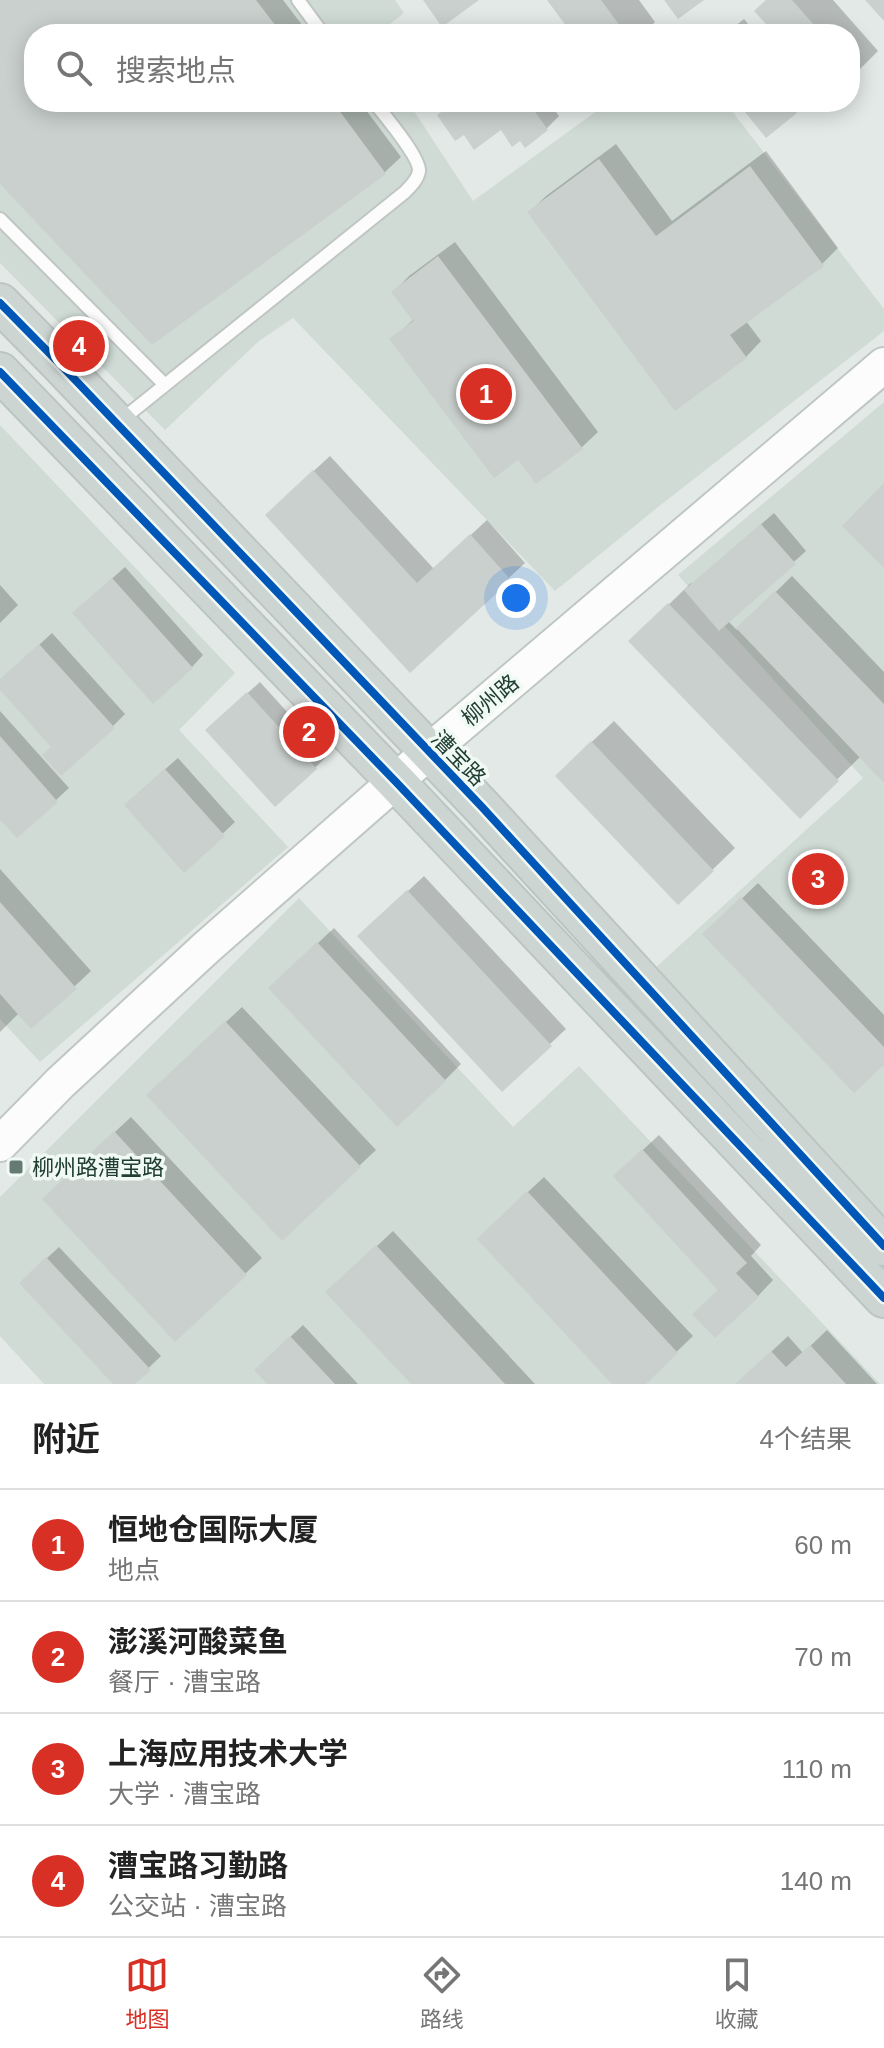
<!DOCTYPE html>
<html lang="zh">
<head>
<meta charset="utf-8">
<style>
	body { margin:0; font-family:Arial,"Noto Sans SC",sans-serif; background:#f6f6f6; color:#222 }
	.you { position:absolute; left:516px; top:598px; width:28px; height:28px; margin:-20px; border:6px solid #fff; border-radius:50%; background:#1a73e8; box-shadow:0 0 0 12px #1a73e833 }
	.badge { display:grid; place-items:center; width:52px; height:52px; border-radius:50%; background:#d93025; color:#fff; font-size:26px; font-weight:700 }
	.pin { position:absolute; translate:-50% -50%; border:4px solid #fff; box-shadow:0 2px 8px #0006 }
	.list { margin:0; padding:0; list-style:none }
	h2 { display:flex; justify-content:space-between; align-items:center; height:104px; margin:0; padding:0 32px; font-size:34px }
	h2 small { font-size:26px; font-weight:400; color:#767676 }
	.list li { display:grid; grid-template-columns:52px 1fr auto; gap:24px; align-items:center; box-sizing:border-box; height:112px; padding:0 32px; border-top:2px solid #e0e0e0 }
	.list b { display:block; font-size:30px; white-space:nowrap }
	.list p { margin:0; font-size:26px; white-space:nowrap; color:#767676 }
	.list em { font-size:26px; font-style:normal; color:#767676 }
	.icon { flex:none; width:44px; height:44px; fill:none; stroke:currentColor; stroke-width:2; stroke-linecap:round; stroke-linejoin:round }
	.map { position:relative; flex:none; width:884px; height:1384px; overflow:hidden }
	.search { position:absolute; background:#fff; box-shadow:0 4px 20px #0003; left:24px; right:24px; top:24px; height:88px; display:flex; align-items:center; gap:20px; box-sizing:border-box; padding:0 28px; border-radius:32px; color:#767676; font-size:30px }
	.sheet { height:552px; background:#fff }
	nav { display:flex; justify-content:space-around; align-items:center; box-sizing:border-box; height:112px; border-top:2px solid #e0e0e0; background:#fff; font-size:22px; color:#767676 }
	nav a { display:grid; justify-items:center; gap:4px }
	nav .on { color:#d93025 }
	.map>svg:first-child { display:block }
</style>
</head>
<body>
<div class="map">
<svg width="884" height="1384" viewBox="0 0 884 1384">
	<rect width="100%" height="100%" fill="#e3e9e6"/>
	<path fill="#d0dbd5" d="M0 0H395L404 13 377 34H34V102H408L473 201 609 102H725L884 309V331L658 507 555 591 293 318 259 341 165 430 0 263Z
		M884 402V1221L653 970 863 778 678 575Z
		M0 425 235 673 179 730 288 847 40 1062 0 1019Z
		M299 898 513 1127 579 1066 880 1384H44L0 1336V1197Z"/>
	<path fill="#0003" d="M0 0H283L309 34H34V102H360L401 157 385 172 152 342 0 181Z
		M550 0H639L655 22 643 34H575Z
		M768 0H833L878 51 850 79V34H777Z
		M744 19 756 34H725Z
		M454 102H549L559 116 547 128 525 145 521 139 501 128 464 132 440 115Z
		M740 102H806L766 135Z
		M616 144 672 221 766 151 838 248 822 264 746 321 761 341 746 357 530 212 546 196Z
		M455 242 598 432 582 447 537 482 518 457 392 339 414 319 394 292 409 276Z
		M330 456 434 569 487 520 525 563 410 670 283 499Z
		M774 513 806 551 728 621 737 630 792 576 884 672V780L861 756 800 816 631 641 691 583 692 584Z
		M125 567 203 655 192 667 87 601Z
		M0 585 18 605 0 623Z
		M52 633 125 714 113 726 53 747 0 687V681Z
		M260 682 327 756 315 768 220 718Z
		M0 711 69 788 17 836 0 817Z
		M614 721 735 848 678 903 579 754Z
		M178 758 235 822 184 870 138 793Z
		M0 869 91 971 31 1027 19 1013 0 1032Z
		M424 876 566 1029 550 1044 376 921Z
		M758 883 884 1015V1062L705 934Z
		M334 928 461 1064 445 1080 286 973Z
		M242 1007 376 1150 282 1238 164 1080Z
		M131 1117 262 1258 175 1339 60 1183Z
		M659 1135 761 1245 751 1256 773 1280 758 1296 720 1289 631 1161Z
		M544 1177 693 1336 643 1384H615L495 1223Z
		M393 1231 535 1384H413L344 1277Z
		M59 1247 161 1356 132 1384H116L33 1271Z
		M303 1325 358 1384H270L268 1358Z
		M827 1330 877 1384H737L788 1336 803 1353Z"/>
	<path fill="#cad0cd" d="M0 0H256L282 34H34V102H333L386 174 152 345 0 184Z
		M423 0H479L442 27Z
		M547 0H601L626 34H572Z
		M664 0H704L678 19Z
		M766 0H792L822 34H775L754 11Z
		M865 0H884V21Z
		M456 102H528L548 130 525 148 520 141 512 147 501 130 474 150 464 135 455 141 437 115Z
		M737 102H789L797 113 766 138Z
		M599 159 656 236 750 166 824 266 730 335 747 358 675 411 527 212Z
		M438 256 583 449 536 484 518 460 494 478 389 339 413 321 391 292Z
		M313 470 417 583 470 534 511 580 410 673 265 515Z
		M884 483V568L842 526Z
		M761 524 796 564 719 631 684 590Z
		M112 578 193 668 153 704 72 613Z
		M775 591 884 704V783L736 628Z
		M668 603 839 781 800 819 628 641Z
		M39 644 115 728 61 776 42 755 51 747 0 690V679Z
		M247 692 317 769 275 807 205 730Z
		M0 736 58 802 17 838 0 820Z
		M591 741 714 871 678 905 555 776Z
		M165 769 225 836 184 873 124 805Z
		M407 890 552 1046 502 1092 357 936Z
		M741 897 884 1047V1065L854 1093 702 934Z
		M0 902 77 989 31 1029 0 994Z
		M317 942 446 1081 397 1127 268 988Z
		M225 1021 361 1167 282 1241 146 1095Z
		M114 1131 247 1275 175 1342 42 1199Z
		M642 1149 747 1263 736 1273 759 1297 715 1338 692 1314 718 1290 613 1176Z
		M527 1191 678 1353 646 1384H612L477 1239Z
		M376 1245 505 1384H411L325 1292Z
		M46 1257 151 1370 135 1384H113L19 1283Z
		M290 1336 335 1384H267L254 1370Z
		M810 1345 846 1384H735L771 1351 786 1367Z"/>
	<g fill="none" stroke-linecap="round" stroke-linejoin="round">
		<g stroke="#c0c6c3" stroke-width="16">
			<path id="lane" d="M298 0 323 34
				M0 219 165 385
				M119 422 405 192C411 186 418 179 419 171 420 157 384 115 374 102"/>
		</g>
		<g stroke="#bfc7c3" stroke-width="38">
			<path id="secondary" d="M0 1144 60 1083 207 947 446 737 884 365"/>
		</g>
		<g stroke="#bbc5c2" stroke-width="42">
			<path id="primary" d="M0 303 60 364 482 807 884 1246
				M0 372 396 782 884 1298"/>
		</g>
		<use href="#lane" stroke="#fbfcfb" stroke-width="12"/>
		<use href="#secondary" stroke="#fbfcfb" stroke-width="34"/>
		<use href="#primary" stroke="#cdd5d2" stroke-width="38"/>
		<g stroke="#f1f9f4" stroke-width="13">
			<path id="cycleway" d="M0 303 60 364 482 807 884 1246
				M0 372 396 782 884 1298"/>
		</g>
		<use href="#cycleway" stroke="#0057b8" stroke-width="8"/>
	</g>
	<rect fill="#647a72" stroke="#f1f9f4" stroke-width="3" x="8" y="1159" width="16" height="16" rx="4"/>
	<g text-anchor="middle" stroke-width="7" stroke-linejoin="round" paint-order="stroke">
		<g font-size="22" fill="#203e33" stroke="#f1f9f4">
			<text transform="translate(490 700) rotate(-40)" y="8">柳州路</text>
			<text transform="translate(459 758) rotate(46)" y="8">漕宝路</text>
		</g>
		<g font-size="22" fill="#203e33" stroke="#f1f9f4" text-anchor="start">
			<text x="32" y="1175">柳州路漕宝路</text>
		</g>
	</g>
</svg>
<div class="you"></div>
<div class="pin badge" style="left:486px;top:394px">1</div>
<div class="pin badge" style="left:309px;top:732px">2</div>
<div class="pin badge" style="left:818px;top:879px">3</div>
<div class="pin badge" style="left:79px;top:346px">4</div>
<div class="search"><svg class="icon" aria-label="search" viewBox="0 0 24 24"><circle cx="10" cy="10" r="6"/><path d="M15 15l6 6"/></svg>搜索地点</div>
</div>
<section class="sheet">
<h2>附近<small>4个结果</small></h2>
<ul class="list">
<li><span class="badge">1</span><div><b>恒地仓国际大厦</b><p>地点</p></div><em>60 m</em></li>
<li><span class="badge">2</span><div><b>澎溪河酸菜鱼</b><p>餐厅 · 漕宝路</p></div><em>70 m</em></li>
<li><span class="badge">3</span><div><b>上海应用技术大学</b><p>大学 · 漕宝路</p></div><em>110 m</em></li>
<li><span class="badge">4</span><div><b>漕宝路习勤路</b><p>公交站 · 漕宝路</p></div><em>140 m</em></li>
</ul>
</section>
<nav>
<a class="on"><svg class="icon" aria-label="map" viewBox="0 0 24 24"><path d="M3 6l6-2 6 2 6-2v14l-6 2-6-2-6 2zM9 4v14M15 6v14"/></svg>地图</a>
<a><svg class="icon" aria-label="directions" viewBox="0 0 24 24"><path d="M12 3l9 9-9 9-9-9zM9 14v-3h6M13 9l2 2-2 2"/></svg>路线</a>
<a><svg class="icon" aria-label="saved" viewBox="0 0 24 24"><path d="M7 4h10v16l-5-4-5 4z"/></svg>收藏</a>
</nav>
</body>
</html>
